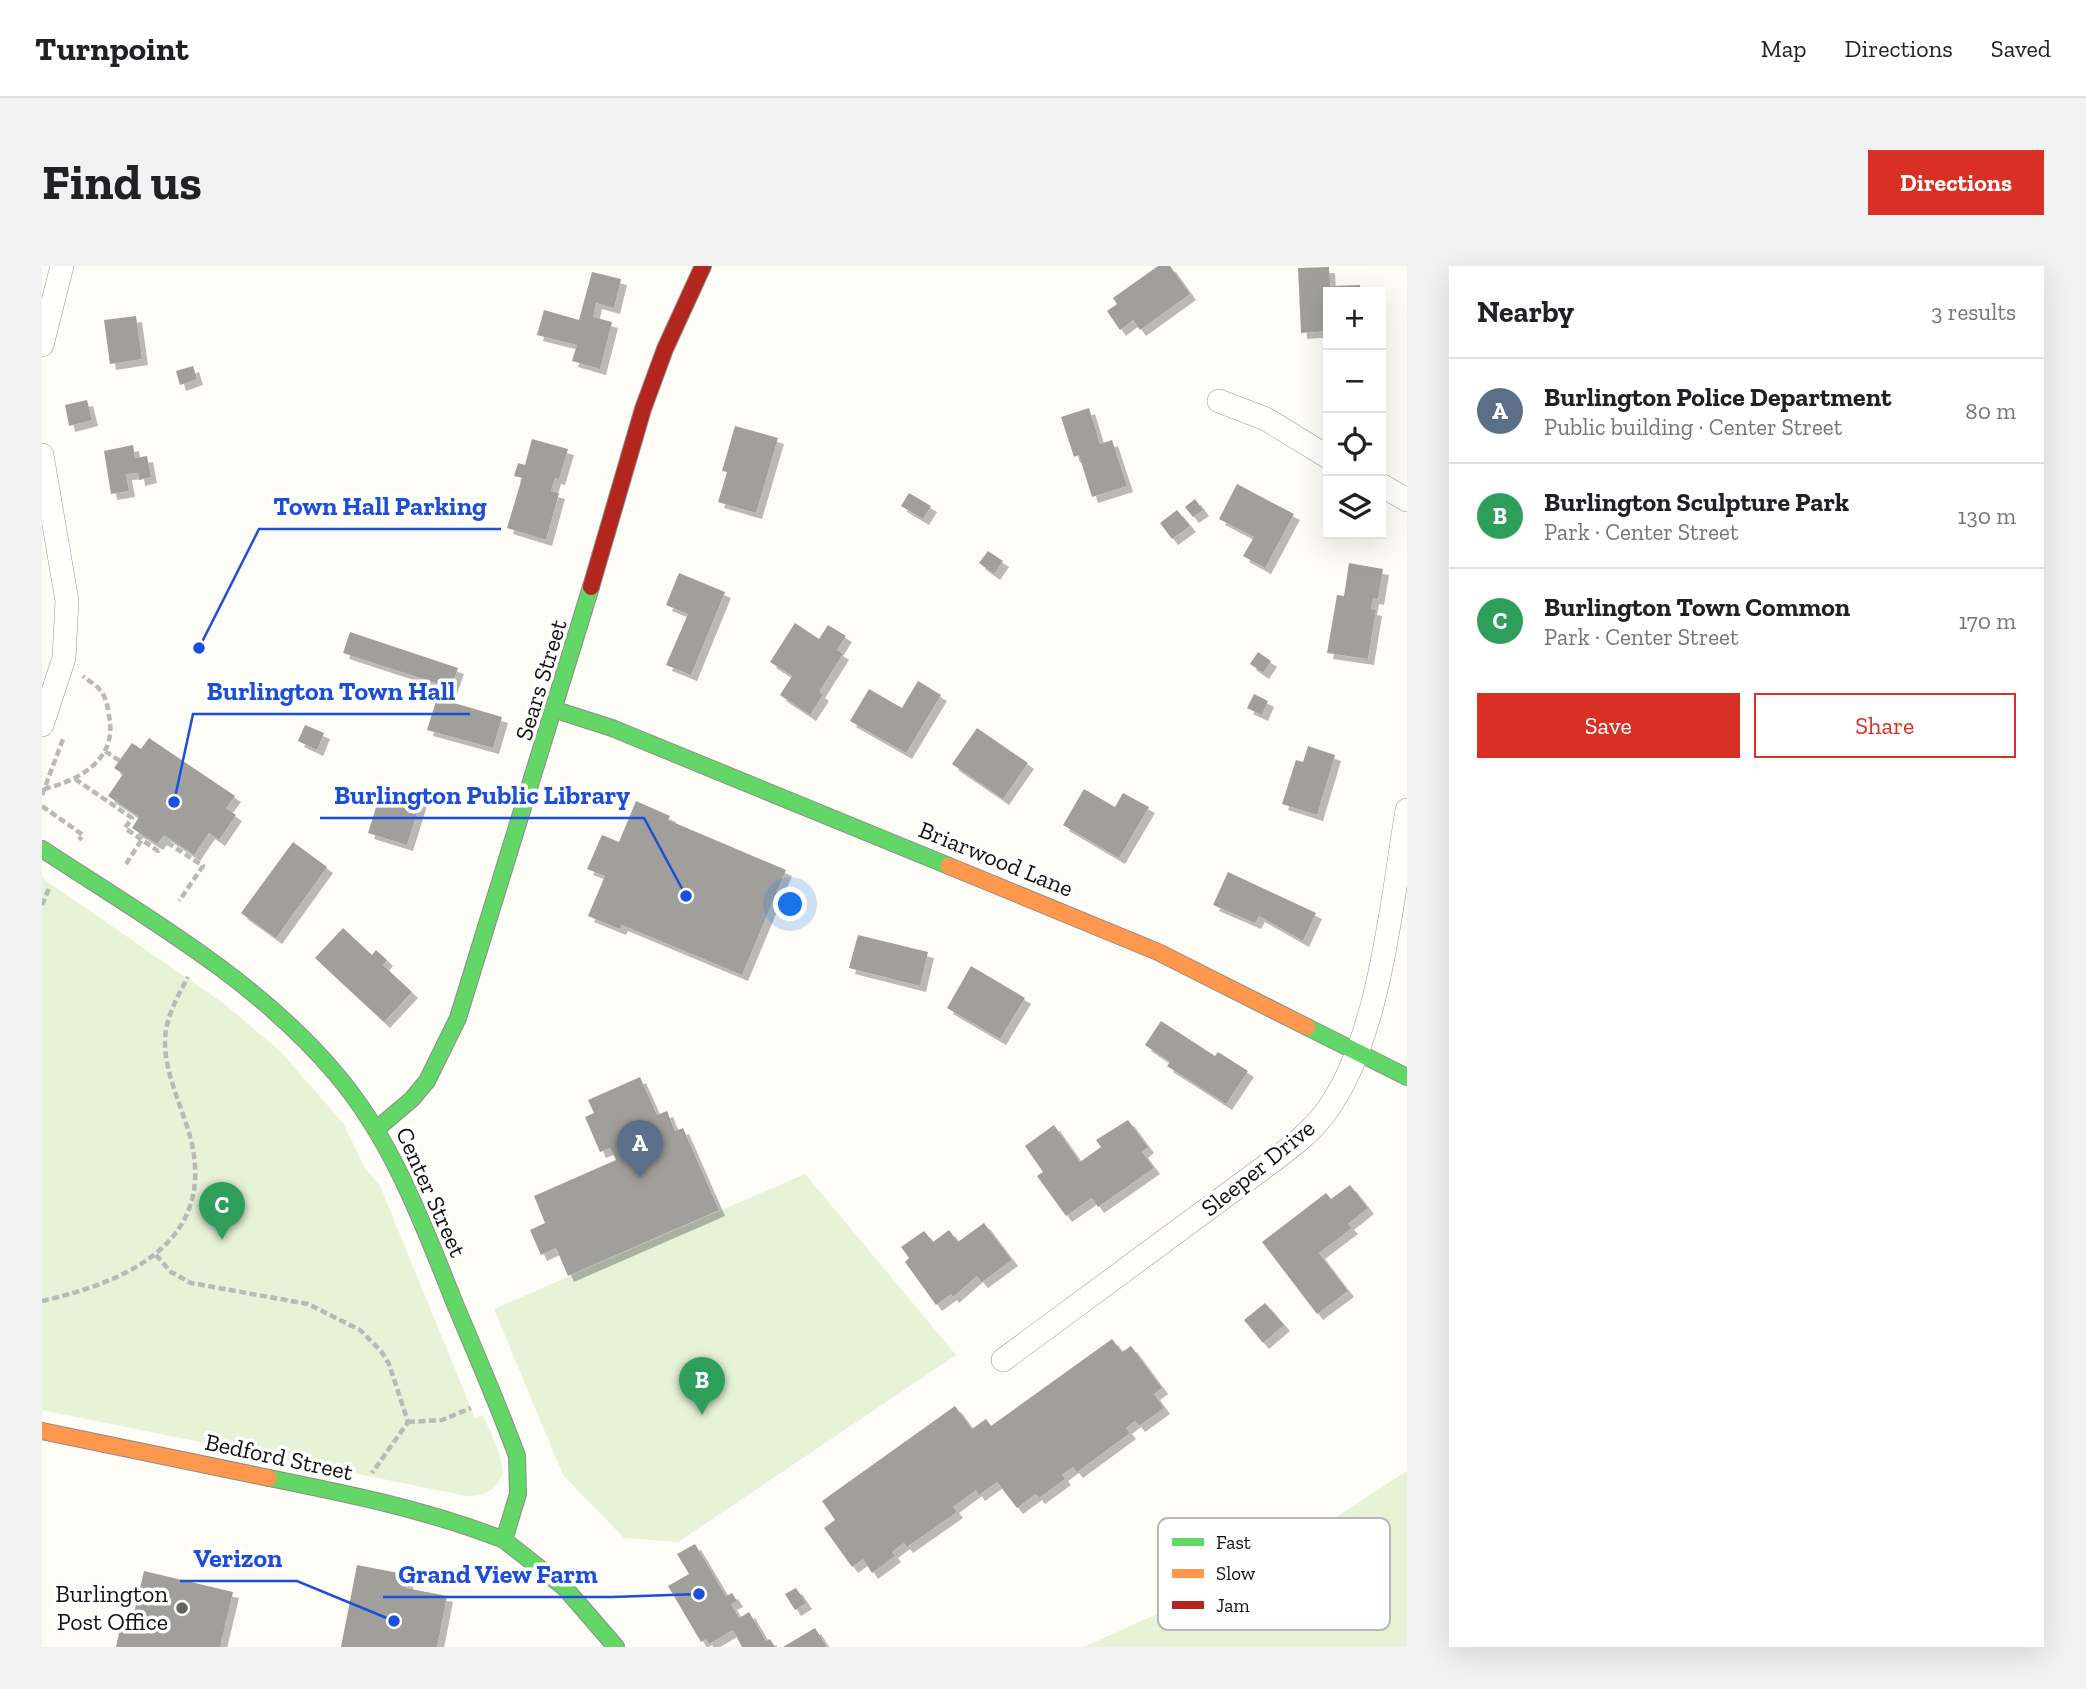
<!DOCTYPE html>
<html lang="en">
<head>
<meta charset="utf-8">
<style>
	body { margin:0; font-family:"Zilla Slab",serif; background:#f2f2f2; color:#202124 }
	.controls { position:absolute; right:21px; top:21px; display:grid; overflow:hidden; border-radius:0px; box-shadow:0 7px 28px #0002 }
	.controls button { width:63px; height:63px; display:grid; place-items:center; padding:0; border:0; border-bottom:2px solid #e0e0e0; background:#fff; color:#202124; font:35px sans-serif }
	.you { position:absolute; left:749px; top:639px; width:24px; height:24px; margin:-18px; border:5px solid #fff; border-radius:50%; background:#1a73e8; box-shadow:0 0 0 10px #1a73e833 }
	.badge { display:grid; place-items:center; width:46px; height:46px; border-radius:50%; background:#d93025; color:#fff; font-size:23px; font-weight:700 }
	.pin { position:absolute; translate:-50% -58px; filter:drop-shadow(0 2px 4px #0008) }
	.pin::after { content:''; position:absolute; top:37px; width:24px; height:21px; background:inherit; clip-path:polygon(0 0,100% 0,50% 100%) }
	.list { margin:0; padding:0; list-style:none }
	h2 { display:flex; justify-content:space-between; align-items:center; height:91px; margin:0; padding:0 28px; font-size:30px }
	h2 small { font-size:23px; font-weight:400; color:#757577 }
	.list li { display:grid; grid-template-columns:46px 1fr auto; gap:21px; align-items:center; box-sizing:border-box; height:105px; padding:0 28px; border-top:2px solid #e0e0e0 }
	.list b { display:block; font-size:26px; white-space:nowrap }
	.list p { margin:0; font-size:23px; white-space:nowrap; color:#757577 }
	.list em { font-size:23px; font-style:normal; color:#757577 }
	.actions { display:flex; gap:14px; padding:21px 28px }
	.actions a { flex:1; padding:16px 0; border:2px solid #d93025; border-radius:0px; text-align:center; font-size:24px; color:#d93025 }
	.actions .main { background:#d93025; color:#fff }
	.icon { flex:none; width:38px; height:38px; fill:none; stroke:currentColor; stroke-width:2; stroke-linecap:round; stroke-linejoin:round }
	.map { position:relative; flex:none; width:1365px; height:1381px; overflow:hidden; border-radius:0px }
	header { display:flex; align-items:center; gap:42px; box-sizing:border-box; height:98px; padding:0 35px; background:#fff; border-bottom:2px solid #e0e0e0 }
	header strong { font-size:33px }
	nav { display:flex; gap:38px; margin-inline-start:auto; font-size:24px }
	.intro { display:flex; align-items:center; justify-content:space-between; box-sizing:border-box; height:168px; padding:0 42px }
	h1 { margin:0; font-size:49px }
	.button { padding:18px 32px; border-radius:0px; background:#d93025; color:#fff; font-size:24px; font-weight:700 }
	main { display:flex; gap:42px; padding:0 42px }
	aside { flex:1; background:#fff; border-radius:0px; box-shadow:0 7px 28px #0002 }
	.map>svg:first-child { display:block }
</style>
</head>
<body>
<header>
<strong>Turnpoint</strong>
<nav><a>Map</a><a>Directions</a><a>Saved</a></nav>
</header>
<div class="intro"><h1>Find us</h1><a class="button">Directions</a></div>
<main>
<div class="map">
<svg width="1365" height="1381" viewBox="0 0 1365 1381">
	<defs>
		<filter id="shadow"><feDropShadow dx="6" dy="6" stdDeviation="0" flood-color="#0004"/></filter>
	</defs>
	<rect width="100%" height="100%" fill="#fdfcf7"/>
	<path fill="#e7f3d7" d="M0 612 181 737 238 785 301 857 323 902 338 920 433 1152 441 1149 457 1187 461 1207C454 1225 443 1230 425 1230L0 1144Z
		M763 908 914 1089 636 1276 582 1272 521 1209 452 1043Z
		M1365 1205V1381H1042L1214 1303Z"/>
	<path fill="#a19f9c" filter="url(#shadow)" d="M1116 0H1128L1148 28 1098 64 1091 54 1078 64 1065 45 1075 38 1071 32Z
		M1287 1 1288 20 1318 19V26H1286V65L1259 67 1256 2Z
		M550 6 579 13 572 42 554 37 551 51 570 56 558 103 530 95 535 79 495 69 502 44 537 54Z
		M94 50 100 93 68 98 62 54Z
		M151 100 155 113 138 119 134 105Z
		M45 134 50 154 27 160 23 139Z
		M1047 142 1058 178 1070 174 1085 220 1050 231 1037 189 1032 191 1019 151Z
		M693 160 736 172 714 247 676 236 685 206 680 205Z
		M490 173 526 183 517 213 513 212 509 225 517 227 504 274 465 262 480 212 472 210 476 197 483 199Z
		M91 179 93 192 105 190 109 211 97 214 96 207 84 208 87 225 69 228 62 185Z
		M1195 218 1252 248 1223 302 1201 290 1212 271 1177 253Z
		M867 227 889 240 881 253 859 240Z
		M1153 233 1161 244 1151 251 1143 241Z
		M1135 244 1148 260 1130 273 1118 257Z
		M946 285 961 295 952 308 937 297Z
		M1307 297 1341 303 1336 333 1331 332 1329 343 1334 344 1326 393 1285 387 1295 329 1302 330Z
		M637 307 683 326 649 409 624 399 646 348 624 339Z
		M753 357 777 373 786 359 804 370 795 384 801 388 777 426 781 429 768 449 738 429 750 410 728 396Z
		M308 366 416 402 409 422 301 387Z
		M1216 386 1229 395 1221 407 1208 398Z
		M876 415 899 429 864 487 808 455 827 423 860 442Z
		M1212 428 1226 435 1220 449 1205 442Z
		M395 432 460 451 451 482 385 464Z
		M263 459 282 467 275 484 256 475Z
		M935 462 986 497 961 533 910 498Z
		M107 472 193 530 184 542 194 549 177 574 167 567 152 589 122 569 115 578 102 570 90 562 97 551 66 530 81 508 72 502 90 477 99 483Z
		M1266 480 1293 489 1275 549 1240 538 1254 494 1261 496Z
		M341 519 380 531 365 579 326 567Z
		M1042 523 1073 541 1081 527 1107 541 1077 592 1021 559Z
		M594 535 628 550 626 554 744 604 700 709 580 659 578 663 546 650 563 610 545 603 560 569 577 576Z
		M251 576 285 601 234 672 199 647Z
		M1186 606 1274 647 1261 675 1217 650 1213 657 1171 639Z
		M301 662 330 689 334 684 345 694 341 699 370 726 342 756 273 692Z
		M816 669 886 686 878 720 807 702Z
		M929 700 983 732 958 773 905 742Z
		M1119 755 1173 790 1176 786 1206 805 1184 838 1125 800 1128 796 1103 779Z
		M598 811 615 849 625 845 633 865 641 862 677 944 526 1010 514 982 499 989 488 964 503 957 492 930 574 894 568 882 558 886 543 851 552 847 546 834Z
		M1086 854 1106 881 1100 886 1112 902 1056 941 1050 932 1024 950 995 910 1001 906 983 880 1012 859 1038 896 1059 881 1054 874Z
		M1308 919 1326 942 1306 958 1310 962 1277 987 1306 1025 1275 1048 1220 976 1284 927 1289 933Z
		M942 957 970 994 940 1016 935 1010 911 1031 909 1028 894 1039 863 996 867 992 859 981 882 965 891 976 907 964 916 976Z
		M1223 1037 1242 1059 1221 1077 1202 1054Z
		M1070 1073 1080 1086 1089 1080 1120 1122 1112 1128 1122 1142 1097 1160 1093 1155 1084 1162 1088 1167 1035 1206 1031 1201 1020 1209 1023 1213 997 1232 994 1228 975 1242 955 1216 937 1229 934 1224 911 1241 915 1246 865 1281 862 1277 850 1286 853 1290 830 1307 821 1293 810 1301 782 1262 793 1254 780 1235 913 1140 930 1163 944 1153 949 1160Z
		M653 1278 684 1330 690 1327 695 1335 689 1338 697 1352 707 1346 724 1375 728 1373 733 1381H700L691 1364 667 1378 664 1373 659 1376 626 1320 647 1308 635 1288Z
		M315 1299 367 1309 364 1322 405 1330 395 1381H299Z
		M102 1305 191 1326 178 1381H74L79 1358 89 1360Z
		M754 1322 764 1337 753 1344 743 1328Z
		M773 1362 785 1381H741Z"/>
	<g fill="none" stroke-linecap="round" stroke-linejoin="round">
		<g stroke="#979795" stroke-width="24">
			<path id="street" d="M0 79 20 0
				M1177 135 1224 153 1286 191
				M0 189 25 335 22 392 0 459
				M1339 219 1365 234
				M961 1094 1228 897C1248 882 1268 867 1283 847 1338 775 1350 633 1365 544"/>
		</g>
		<g stroke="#8e8d8b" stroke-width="18">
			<path id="fast" d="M514 444 570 462 907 600
				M0 583C102 650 214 713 294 808 351 875 381 958 413 1038 434 1088 456 1138 475 1190L476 1228 462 1274 523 1322 574 1381
				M1265 761 1365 811
				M336 862 370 833 385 815 416 752 549 321
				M227 1212C307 1228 386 1244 462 1274"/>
		</g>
		<g stroke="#8e8d8b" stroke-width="18">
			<path id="slow" d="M907 600 1116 686 1265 761
				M0 1165 227 1212"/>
		</g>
		<g stroke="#8e8d8b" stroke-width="18">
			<path id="jam" d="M549 321 601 143 623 83 661 0"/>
		</g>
		<path stroke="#b9b9b8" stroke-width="4.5" stroke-dasharray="7 3.5" stroke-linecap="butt" d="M63 485 78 495
			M33 513 90 552 83 562 116 585 123 575 161 600 137 635
			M2 523C38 514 76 493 67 450 66 442 64 430 58 424 54 418 46 415 41 410
			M0 529 21 473
			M0 540 41 569 37 574
			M84 598 102 570
			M0 639 8 620
			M114 989 129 1006 149 1017 266 1038 318 1064 339 1085 347 1098 366 1156 330 1207
			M0 1035C84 1016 174 977 149 874 141 843 123 809 123 776 123 753 135 731 146 711
			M366 1156 400 1154 429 1142"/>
		<use href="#street" stroke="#fffffe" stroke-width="23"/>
		<use href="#fast" stroke="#63d668" stroke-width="16"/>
		<use href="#slow" stroke="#ff974d" stroke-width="16"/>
		<use href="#jam" stroke="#b3261e" stroke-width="16"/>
	</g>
	<circle fill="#646362" stroke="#fff" stroke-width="2.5" cx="140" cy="1342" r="7"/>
	<g text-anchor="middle" stroke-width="7" stroke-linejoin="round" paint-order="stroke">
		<g font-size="24" fill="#111" stroke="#fff">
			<text transform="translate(499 414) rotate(-73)" y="8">Sears Street</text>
			<text transform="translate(954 593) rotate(22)" y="8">Briarwood Lane</text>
			<text transform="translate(1216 902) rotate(-39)" y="8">Sleeper Drive</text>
			<text transform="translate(389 926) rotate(66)" y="8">Center Street</text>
			<text transform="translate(237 1191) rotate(12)" y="8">Bedford Street</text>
		</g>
		<g font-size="24" fill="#111" stroke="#fff" text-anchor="end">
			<text x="126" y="1336">Burlington<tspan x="126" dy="28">Post Office</tspan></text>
		</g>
	</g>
	<rect x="1116" y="1252" width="232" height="112" rx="10" fill="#fff" stroke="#b8b8b8" stroke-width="2"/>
	<rect x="1130" y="1272" width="32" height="8" fill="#63d668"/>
	<rect x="1130" y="1303" width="32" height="9" fill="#ff974d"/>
	<rect x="1130" y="1335" width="32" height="8" fill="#b3261e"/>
	<g font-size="19" fill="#111">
		<text x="1174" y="1283">Fast</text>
		<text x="1174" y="1314">Slow</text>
		<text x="1174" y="1346">Jam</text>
	</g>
	<path fill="none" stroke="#1d4ed8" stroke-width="2.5" d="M157 382L217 263H459M132 536L151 448H428M644 630L602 552H278M352 1355L255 1315H138M657 1328L570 1331H341"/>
	<g fill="#1d4ed8" stroke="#fff" stroke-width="2.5">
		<circle cx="157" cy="382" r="7"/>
		<circle cx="132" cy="536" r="7"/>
		<circle cx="644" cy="630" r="7"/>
		<circle cx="352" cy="1355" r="7"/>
		<circle cx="657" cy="1328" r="7"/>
	</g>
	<g font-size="26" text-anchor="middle" font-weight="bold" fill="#1d4ed8" stroke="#fff" stroke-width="7" stroke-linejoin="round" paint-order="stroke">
		<text x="338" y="249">Town Hall Parking</text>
		<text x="289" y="434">Burlington Town Hall</text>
		<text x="440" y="538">Burlington Public Library</text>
		<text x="196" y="1301">Verizon</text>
		<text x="456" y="1317">Grand View Farm</text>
	</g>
</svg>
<div class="controls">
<button>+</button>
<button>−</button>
<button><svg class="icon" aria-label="locate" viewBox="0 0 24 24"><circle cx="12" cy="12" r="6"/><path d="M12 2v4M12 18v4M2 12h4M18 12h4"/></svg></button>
<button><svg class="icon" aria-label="layers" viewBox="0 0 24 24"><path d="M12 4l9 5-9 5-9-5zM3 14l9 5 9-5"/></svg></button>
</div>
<div class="you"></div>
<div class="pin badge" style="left:598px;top:912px;background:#5c6f8a">A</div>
<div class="pin badge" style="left:660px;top:1149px;background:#2e9e5b">B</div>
<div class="pin badge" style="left:180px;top:974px;background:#2e9e5b">C</div>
</div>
<aside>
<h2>Nearby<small>3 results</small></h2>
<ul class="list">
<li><span class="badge" style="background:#5c6f8a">A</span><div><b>Burlington Police Department</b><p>Public building · Center Street</p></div><em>80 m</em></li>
<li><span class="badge" style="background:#2e9e5b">B</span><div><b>Burlington Sculpture Park</b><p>Park · Center Street</p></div><em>130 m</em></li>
<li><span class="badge" style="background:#2e9e5b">C</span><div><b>Burlington Town Common</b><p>Park · Center Street</p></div><em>170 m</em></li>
</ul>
<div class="actions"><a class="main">Save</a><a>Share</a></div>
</aside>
</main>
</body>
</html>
